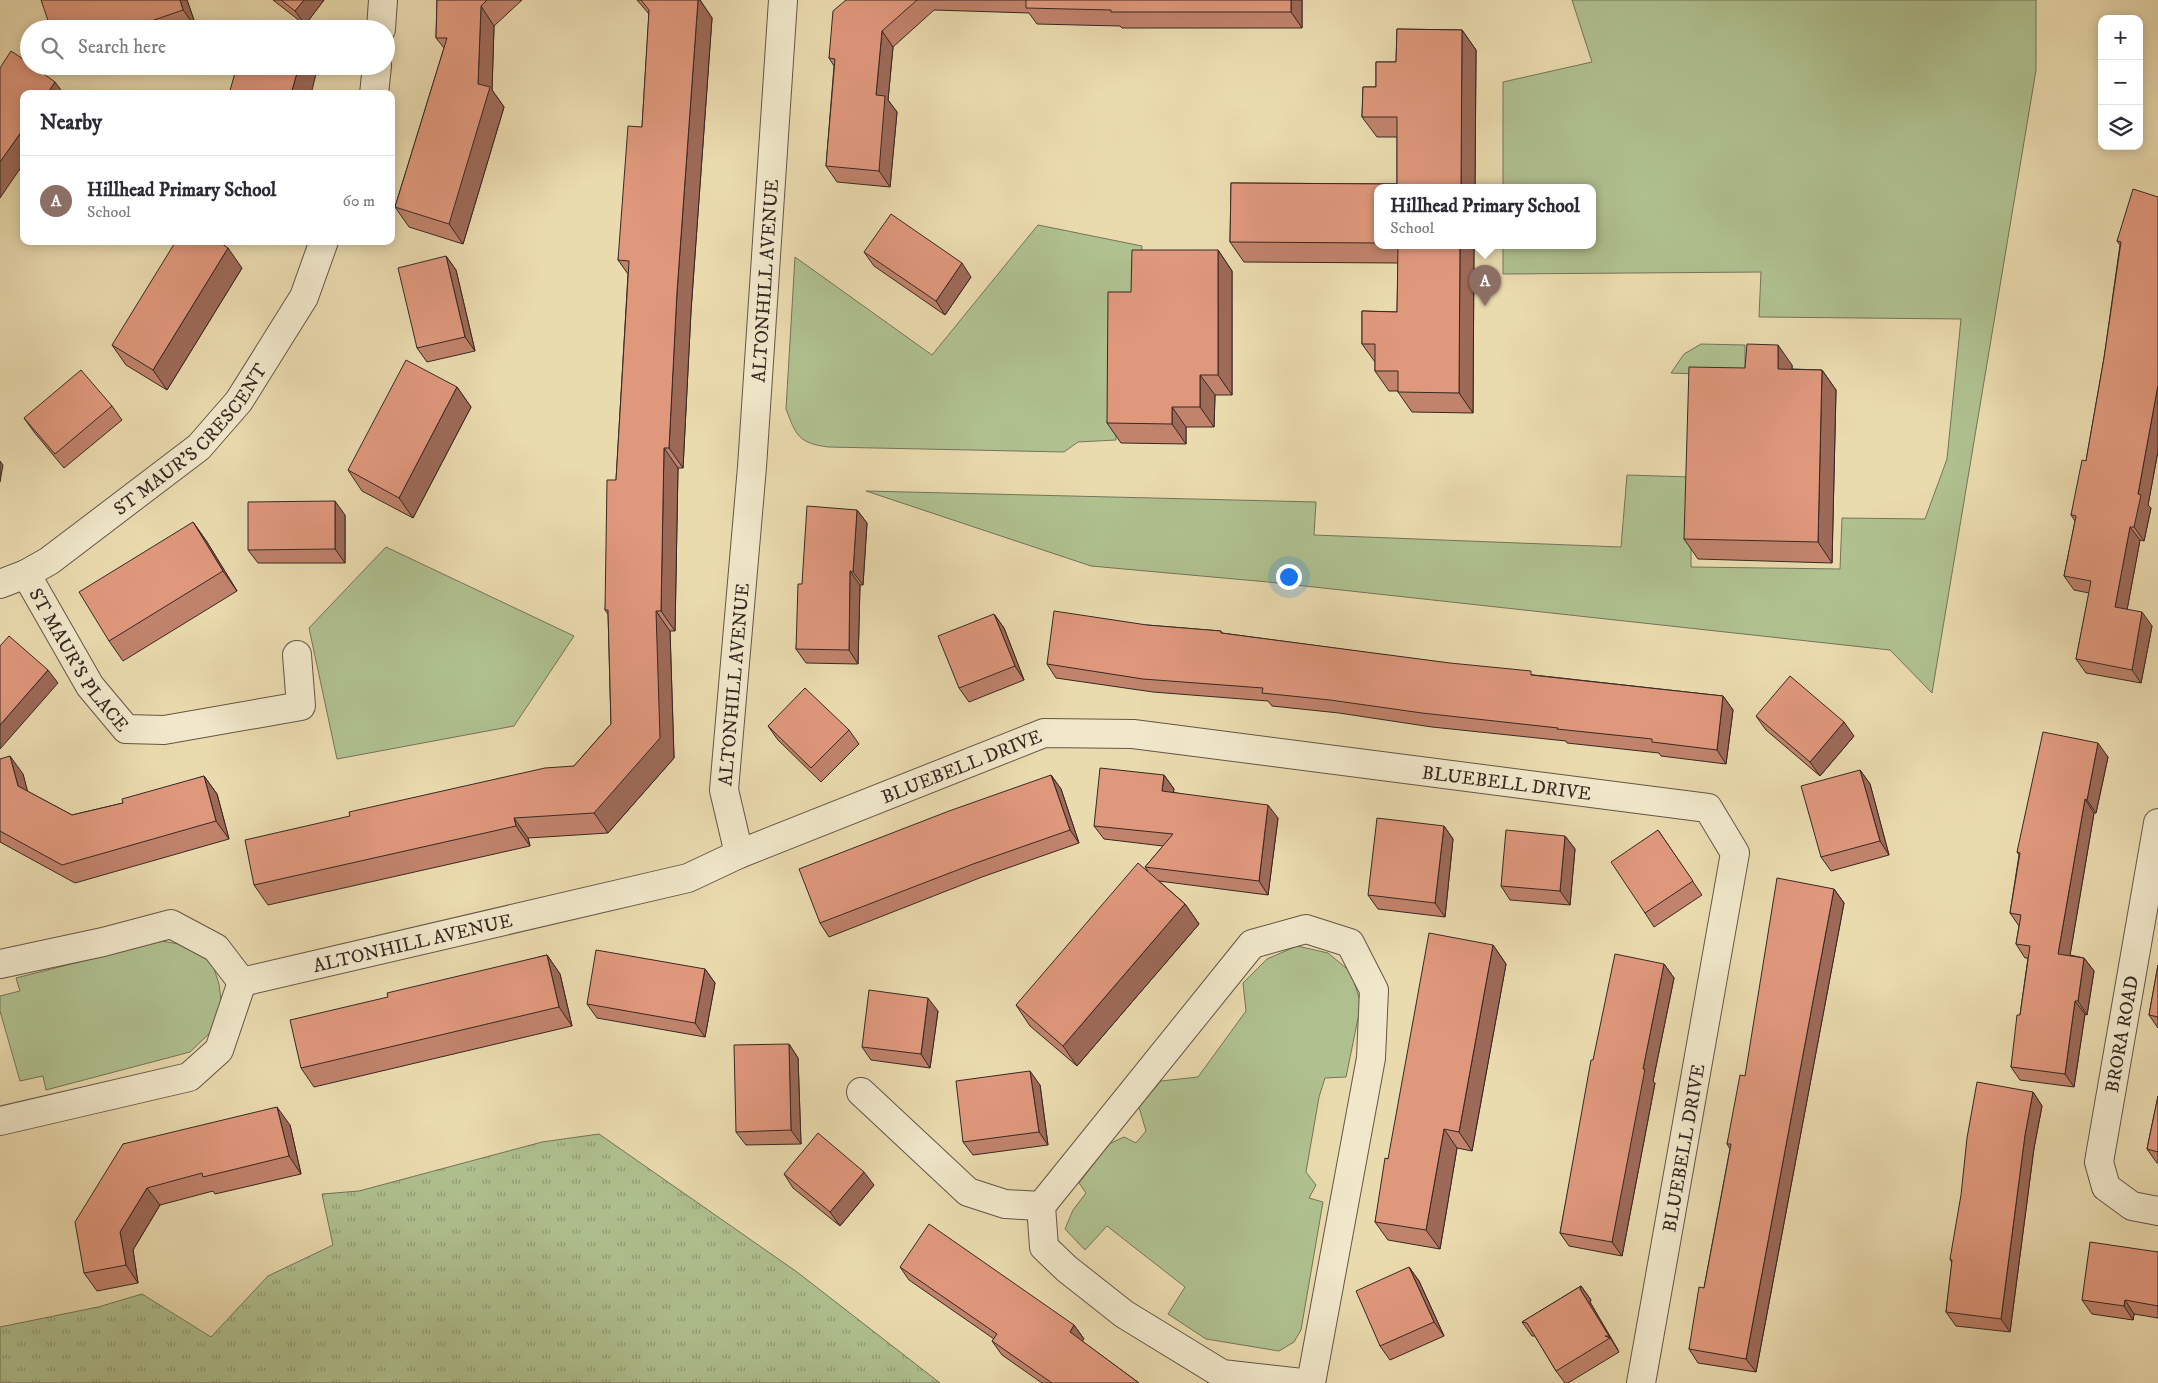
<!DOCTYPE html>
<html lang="en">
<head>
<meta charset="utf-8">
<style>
	body { margin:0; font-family:"IM FELL DW Pica",serif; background:#f2f2f3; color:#2b2b33 }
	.controls { position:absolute; right:15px; top:15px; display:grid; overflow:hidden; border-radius:10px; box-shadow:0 2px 12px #0003 }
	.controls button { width:45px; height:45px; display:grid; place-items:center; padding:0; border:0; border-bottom:1px solid #e1e1e2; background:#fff; color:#2b2b33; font:25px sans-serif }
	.you { position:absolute; left:1288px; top:576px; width:18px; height:18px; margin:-12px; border:4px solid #fff; border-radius:50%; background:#1a73e8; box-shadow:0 0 0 8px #1a73e833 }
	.badge { display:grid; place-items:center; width:32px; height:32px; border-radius:50%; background:#8f2418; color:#fff; font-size:16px; font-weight:700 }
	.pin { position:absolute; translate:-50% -41px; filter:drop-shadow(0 1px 2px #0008) }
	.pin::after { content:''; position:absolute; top:26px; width:18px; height:15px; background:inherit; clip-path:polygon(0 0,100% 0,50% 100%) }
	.popup { position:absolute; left:1374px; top:184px; width:222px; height:65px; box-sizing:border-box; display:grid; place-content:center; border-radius:10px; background:#fff; filter:drop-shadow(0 1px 4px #0005); font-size:16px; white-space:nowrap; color:#7c7c81 }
	.popup b { font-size:19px; color:#2b2b33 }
	.popup::after { content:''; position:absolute; left:50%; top:100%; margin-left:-10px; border:10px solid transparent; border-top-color:#fff }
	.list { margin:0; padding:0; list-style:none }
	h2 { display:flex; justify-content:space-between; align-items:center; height:65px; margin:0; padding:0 20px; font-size:21px }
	h2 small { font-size:16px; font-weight:400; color:#7c7c81 }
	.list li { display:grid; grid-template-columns:32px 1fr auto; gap:15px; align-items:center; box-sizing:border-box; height:90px; padding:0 20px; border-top:1px solid #e1e1e2 }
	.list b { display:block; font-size:19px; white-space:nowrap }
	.list p { margin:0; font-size:16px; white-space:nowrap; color:#7c7c81 }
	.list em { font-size:16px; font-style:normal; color:#7c7c81 }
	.icon { flex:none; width:28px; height:28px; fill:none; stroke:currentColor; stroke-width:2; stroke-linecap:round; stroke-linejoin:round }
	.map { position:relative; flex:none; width:2158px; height:1383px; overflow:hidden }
	.search { position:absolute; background:#fff; box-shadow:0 2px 12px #0003; left:20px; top:20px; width:375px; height:55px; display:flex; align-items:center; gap:12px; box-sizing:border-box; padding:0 18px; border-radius:28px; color:#7c7c81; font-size:19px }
	.panel { position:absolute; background:#fff; box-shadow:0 2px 12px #0003; left:20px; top:90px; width:375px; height:155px; border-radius:10px }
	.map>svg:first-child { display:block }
</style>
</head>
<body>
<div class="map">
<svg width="2158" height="1383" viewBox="0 0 2158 1383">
	<defs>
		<pattern id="park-tufts" width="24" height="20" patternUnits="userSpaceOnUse" patternTransform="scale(1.25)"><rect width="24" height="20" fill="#b0c190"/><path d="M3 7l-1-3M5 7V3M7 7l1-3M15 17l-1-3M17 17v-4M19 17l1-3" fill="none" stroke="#909d75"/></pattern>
	</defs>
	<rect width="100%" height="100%" fill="#eadbaf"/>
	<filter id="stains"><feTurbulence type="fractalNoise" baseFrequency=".004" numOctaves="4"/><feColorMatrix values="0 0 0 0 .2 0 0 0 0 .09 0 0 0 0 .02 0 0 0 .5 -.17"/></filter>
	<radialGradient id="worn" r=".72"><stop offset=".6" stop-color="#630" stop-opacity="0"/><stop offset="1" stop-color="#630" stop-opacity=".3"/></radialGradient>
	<path fill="#b0c190" stroke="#74745a" d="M1572 0H2036V70L1932 693 1890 650 1268 582 1091 566 866 491 1316 502 1314 535 1621 547 1627 475 1691 477V567L1840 569 1842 518 1925 519 1947 459 1961 319 1759 317 1761 272 1503 274V245H1592V187H1503V82L1592 62Z
		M1038 225 1142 246 1140 306H1118L1116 440 1078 442 1064 452 828 447C798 443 796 435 786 409L795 257 932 355Z
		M1701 344 1745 345V376L1671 373 1684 354Z
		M386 547 574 636 514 726 337 759 309 628Z
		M162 941 190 946 211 959 219 984 222 1008 213 1030 190 1052 46 1090 43 1076 20 1081 0 1011V996L20 991 16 978Z
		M1297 946 1328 953 1351 972 1361 1004 1346 1077 1325 1078 1319 1097 1306 1172 1316 1185 1309 1198 1323 1202 1301 1330 1294 1342 1279 1351 1206 1339 1168 1314 1185 1287 1107 1226 1085 1250 1065 1229 1073 1210 1086 1193 1079 1183 1109 1144 1124 1137 1136 1143 1146 1131 1139 1107 1161 1081 1198 1077 1246 1011 1243 983 1267 959Z"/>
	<path fill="url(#park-tufts)" stroke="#74745a" d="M599 1134 797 1272 940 1383H0V1327L98 1307 142 1294 211 1337 268 1276 333 1245 322 1194 359 1191 542 1142Z"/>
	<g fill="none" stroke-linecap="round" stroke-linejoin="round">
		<g stroke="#645546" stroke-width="30">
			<g id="minor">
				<path d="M381 29 383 0"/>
				<path d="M374 94 377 66"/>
				<path id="s1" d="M26 574 90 686 126 729 164 730 301 706 297 655"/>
				<path id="s2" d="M0 584 26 574 49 561 199 447 239 401 304 297 324 241"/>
				<path d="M2158 823 2099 1162 2106 1187 2132 1206 2158 1211"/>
				<path id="s3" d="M739 854 1044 733 1133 734 1708 808 1735 853 1641 1383"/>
				<path d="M0 964 103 942 171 924 216 948 242 982"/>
				<path id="s4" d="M242 982 688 878 739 854 724 790 752 467 783 0"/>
				<path d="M861 1092 968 1192 1005 1204 1041 1206"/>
				<path d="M0 1121 189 1077 219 1050 242 982"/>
				<path d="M1302 1383 1222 1374 1124 1314 1067 1269 1044 1247 1041 1206 1252 944 1306 929 1350 943 1374 990 1371 1058 1311 1383"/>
			</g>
		</g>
		<use href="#minor" stroke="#f1e8cb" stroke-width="28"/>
	</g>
	<path fill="#c1836c" stroke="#372823" d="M187 0 197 29H51Z
		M273 0H324L305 25Z
		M437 0H522L494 26 492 90 504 107 463 244 409 227 395 207 444 48 436 38Z
		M637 0H700L712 18 691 311 683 468H678L675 631H670L674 758 608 833 528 838 530 846 268 905 254 885 574 766 611 724 608 614 605 610 616 480 628 274 618 260 642 127 649 14Z
		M846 0H1302V28H1122L1120 26 1037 24 1029 13 934 10 893 47 888 100 897 112 890 187 837 182 826 166 834 66 829 58Z
		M1397 29 1462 30 1476 50 1475 187H1378V245H1474L1473 413 1412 412 1398 392V391H1389L1375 371V362L1362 344V311L1397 312 1398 263 1244 262 1230 242 1231 183 1397 184V137H1377L1362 117 1363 87H1376V62H1396Z
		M69 66H91L74 72Z
		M2158 197V451L2148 505 2151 508 2144 541 2140 540 2127 609 2152 626 2141 683 2086 673 2076 659 2089 593 2074 590 2064 576 2075 521 2071 515 2086 461 2104 358 2120 245 2117 241Z
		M1218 250 1232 271V395H1215L1214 427H1186V444L1121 443 1107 423 1131 292Z
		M864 252 971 277 945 315 874 266Z
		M446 256 456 270 475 351 427 362 417 348Z
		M242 268 167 390 126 365 112 345Z
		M1792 365V369L1822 370 1836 390 1832 563 1698 559 1684 539 1745 368Z
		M457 387 471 407 413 518 362 491 348 470Z
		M112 406 122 420 64 468 34 432 24 418Z
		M857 510 867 523 863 585H860L858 664 806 663 796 649 802 584Z
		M345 515V563H258L248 550Z
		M193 522 207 542 237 591 123 661 109 641Z
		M994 614 1004 628 1024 680 969 702 959 688Z
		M1147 625 1221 631 1222 633 1534 675 1723 696 1733 710 1726 764 1661 756 1659 753 1567 743 1566 741 1432 727 1339 713 1272 706 1268 701 1153 692 1056 678 1047 664Z
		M1756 716 1854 736 1820 776 1766 730Z
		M768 726 849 730 859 744 821 782 778 740Z
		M2108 757 2096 813H2094L2070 955 2084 958 2094 971 2087 1015 2085 1014 2074 1087 2020 1080 2011 1067 2020 1015 2028 958H2025L2016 944 2019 926 2010 913 2019 855 2017 852Z
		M0 759 23 774 27 791 72 815 123 803 204 776 217 794 229 839 75 883 0 842Z
		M1860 770 1870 784 1889 855 1831 871 1821 857Z
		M1051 775 1061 789 1079 843 982 877 829 937 820 923Z
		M1164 775 1174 789 1173 792 1278 818 1268 895 1159 881 1185 904 1199 924 1077 1066 1030 1026 1016 1005 1148 871 1145 867 1163 846 1104 839 1094 826Z
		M1444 826 1453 839 1445 917 1378 909 1368 895Z
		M1658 830 1702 895 1654 927 1645 913Z
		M1565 836 1575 849 1570 905 1510 900 1501 886Z
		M1834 889 1844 903 1756 1372 1698 1363 1689 1349 1704 1288 1730 1149 1727 1144 1745 1076Z
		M1493 945 1506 964 1472 1151 1457 1148 1440 1249 1388 1240 1375 1222 1388 1159Z
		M547 955 560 974 572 1026 314 1087 301 1068 388 997Z
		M1664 964 1674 978 1653 1081 1655 1083 1622 1256 1569 1246 1560 1233 1593 1060Z
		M2158 965V1028L2149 1015Z
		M705 969 715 983 705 1037 597 1018 587 1004Z
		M938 1011 930 1068 871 1060 862 1047Z
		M789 1044 798 1058 801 1144 746 1145 736 1132Z
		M1040 1085 1048 1145 973 1155 963 1142Z
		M2033 1092 2042 1106 2034 1148 2010 1332 1956 1326 1946 1312 1952 1263 1950 1259Z
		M2158 1096V1163H2157L2147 1149Z
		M290 1125 301 1174 215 1194 213 1191 160 1205 133 1250 138 1283 97 1291 84 1273 123 1144Z
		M784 1174 874 1185 840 1226 793 1188Z
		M2158 1252V1318L2134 1314 2133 1320 2092 1314 2082 1300Z
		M900 1267 1074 1325 1084 1339 1082 1341 1139 1383H1042L1002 1355 992 1341 994 1339 909 1280Z
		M1409 1267 1419 1281 1444 1336 1390 1360 1380 1346Z
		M1581 1286 1591 1300 1590 1302 1619 1352 1568 1383H1565L1556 1371 1535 1336H1532L1522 1322Z"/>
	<path fill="#9d6a58" stroke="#372823" d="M180 0H187L197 29 183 10Z
		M304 0H324L305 25 295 11Z
		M698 0H700L712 18 691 311 683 468 669 448 677 292Z
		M1291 0H1302V28L1291 12Z
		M481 6 494 26 492 90 504 107 463 244 449 224 478 84Z
		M1462 30 1476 50 1475 187H1461Z
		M882 31 893 47 888 100 897 112 890 187 879 171 876 95Z
		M299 66H318L311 94H291Z
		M55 82 64 94H47Z
		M24 128V163L0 198V162Z
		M1460 245H1474L1473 413 1459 393Z
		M228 248 242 268 167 390 153 370Z
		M1218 250 1232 271V395L1218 375Z
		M446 256 456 270 475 351 465 337Z
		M962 263 971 277 945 315 936 301Z
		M1778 345 1792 365V389L1778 369Z
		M1822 370 1836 390 1832 563 1818 542Z
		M1200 375 1215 395 1214 427 1200 407Z
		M2158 385V451L2148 505 2151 508 2144 541 2134 527 2138 494Z
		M457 387 471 407 413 518 399 498Z
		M1172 407 1186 427V444L1172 424Z
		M664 448 678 468 675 631 661 611Z
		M0 461 3 465 0 482Z
		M335 501 345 515V563L335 549Z
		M857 510 867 523 863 585 853 572Z
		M193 522 207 542 237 591 223 571Z
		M2130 527 2140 540 2125 621 2115 607Z
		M850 571 860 585 858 664 849 650Z
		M656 611 670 631 674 758 608 833 594 813Z
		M2142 612 2152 626 2141 683 2132 670Z
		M994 614 1004 628 1024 680 1015 666Z
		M48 670 58 683 0 749V725Z
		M1723 696 1733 710 1726 764 1717 750Z
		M1844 722 1854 736 1820 776 1810 762Z
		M2098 743 2108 757 2096 813 2087 800Z
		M10 756 23 774 31 804 18 786Z
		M1860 770 1870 784 1889 855 1880 841Z
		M1051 775 1061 789 1079 843 1070 830Z
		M1164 775 1174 789 1172 804 1162 791Z
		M204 776 217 794 229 839 216 821Z
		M2085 799 2094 813 2068 967 2058 954Z
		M1268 805 1278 818 1268 895 1259 881Z
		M514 818 528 838 530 846 516 826Z
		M1444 826 1453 839 1445 917 1435 903Z
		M1565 836 1575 849 1570 905 1560 891Z
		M1834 889 1844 903 1756 1372 1746 1359Z
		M1185 904 1199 924 1077 1066 1063 1046Z
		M1493 945 1506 964 1472 1151 1459 1132Z
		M547 955 560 974 572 1026 559 1007Z
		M2084 958 2094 971 2087 1015 2078 1001Z
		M1664 964 1674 978 1653 1081 1655 1083 1622 1256 1612 1242 1643 1069Z
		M705 969 715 983 705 1037 695 1023Z
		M928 998 938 1011 930 1068 921 1054Z
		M2075 1001 2085 1014 2074 1087 2065 1074Z
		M789 1044 798 1058 801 1144 791 1130Z
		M1030 1071 1040 1085 1048 1145 1039 1132Z
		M2033 1092 2042 1106 2034 1148 2010 1332 2001 1319 2025 1135Z
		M277 1107 290 1125 301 1174 289 1156Z
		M1444 1129 1457 1148 1440 1249 1426 1230Z
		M864 1172 874 1185 840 1226 830 1212Z
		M147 1188 160 1205 133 1250 138 1283 126 1265 120 1232Z
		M1409 1267 1419 1281 1444 1336 1434 1322Z
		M1581 1286 1591 1300 1590 1302 1618 1350 1609 1336 1580 1289Z
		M2125 1300 2134 1314 2133 1320 2124 1306Z
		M1074 1325 1084 1339 1079 1345 1070 1332Z"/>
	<path fill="#e0987d" stroke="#372823" d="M41 0H180L183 10 128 29H51Z
		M281 0H304L295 11Z
		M437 0H487L481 6 478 84 490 87 449 224 395 207 447 38H436Z
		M641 0H698L677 292 669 448H664L661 611H656L660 738 594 813 514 818 516 826 254 885 245 840 350 816 349 812 545 768 574 766 611 724 608 610H605L607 480H616L629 261 618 260 628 126 642 127 649 10Z
		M846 0H917L882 31 876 95 885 96 879 171 826 166 835 59 829 58 833 11Z
		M1026 0H1291V12H1111V10L1026 8Z
		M1397 29 1462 30 1461 187H1378V243L1230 242 1231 183 1397 184V117H1362L1363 87H1376V62H1396Z
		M11 51 29 63V66H33L55 82 47 94H24V128L0 162V68Z
		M237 66H299L291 94H229Z
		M2133 189 2158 197V385L2138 494 2141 495 2134 527H2130L2115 607 2142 612 2132 670 2076 659 2091 581 2064 576 2076 516 2071 515 2082 460 2086 461 2104 358 2121 242 2117 241Z
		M891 214 962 263 936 301 864 252Z
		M176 241H218L228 248 153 370 112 345Z
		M1398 245H1460L1459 393 1398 392V371H1375V344H1362V311L1397 312Z
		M1132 250H1218V375H1200V407H1172V424L1107 423 1108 292H1131Z
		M446 256 465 337 417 348 398 268Z
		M1747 344 1778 345V369L1822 370 1818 542 1684 539 1689 367 1745 368Z
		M406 360 457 387 399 498 348 470Z
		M81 370 112 406 55 454 24 418Z
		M335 501V549L248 550V502Z
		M807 506 857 510 853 572 850 571 849 650 796 649 798 584H802Z
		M193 522 223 571 109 641 79 592Z
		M1054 611 1147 625 1221 631V633L1450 663 1531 671V675L1723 696 1717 750 1652 742V739L1557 729 1558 728 1422 713 1330 700 1262 693 1263 688 1143 679 1047 664Z
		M994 614 1015 666 959 688 938 636Z
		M9 636 48 670 0 725V646Z
		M1790 676 1844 722 1810 762 1756 716Z
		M805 688 849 730 811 768 768 726Z
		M2043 732 2098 743 2087 800 2085 799 2058 954 2084 958 2078 1001H2075L2065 1074 2011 1067 2017 1015H2020L2030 946 2016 944 2021 915 2010 913 2020 853 2017 852Z
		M10 756 18 786 72 815 123 803 122 799 204 776 216 821 62 865 0 831V759Z
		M1100 768 1164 775 1162 791 1268 805 1259 881 1145 867 1173 834 1094 826Z
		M1860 770 1880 841 1821 857 1801 786Z
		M1051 775 1070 830 973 864 820 923 799 869 949 811Z
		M1377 818 1444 826 1435 903 1368 895Z
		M1506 830 1565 836 1560 891 1501 886Z
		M1658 830 1693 881 1645 913 1611 862Z
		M1138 863 1185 904 1063 1046 1016 1005Z
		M1777 878 1834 889 1746 1359 1689 1349 1699 1287 1704 1288 1731 1144H1727L1740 1075 1745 1076Z
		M1429 933 1493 945 1459 1132 1444 1129 1426 1230 1375 1222 1385 1158 1388 1159Z
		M596 950 705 969 695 1023 587 1004Z
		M1615 954 1664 964 1643 1069H1645L1612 1242 1560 1233 1591 1060H1593Z
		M547 955 559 1007 301 1068 290 1020 388 997 387 993Z
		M2158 965V1017L2149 1015Z
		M869 990 928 998 921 1054 862 1047Z
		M789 1044 791 1130 736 1132 734 1045Z
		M1030 1071 1039 1132 963 1142 956 1081Z
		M1977 1082 2033 1092 2025 1135 2001 1319 1946 1312 1952 1260 1950 1259 1961 1195 1967 1138Z
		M2158 1096V1152L2147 1149Z
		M277 1107 289 1156 203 1177 202 1173 147 1188 120 1232 126 1265 84 1273 75 1222 123 1144Z
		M818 1133 864 1172 830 1212 784 1174Z
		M929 1224 1074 1325 1070 1332 1139 1383H1052L992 1341 997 1334 900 1267Z
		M2090 1242 2158 1252V1306L2125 1300 2124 1306 2082 1300Z
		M1409 1267 1434 1322 1380 1346 1356 1291Z
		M1581 1286 1580 1289 1609 1336H1605L1610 1338 1556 1371 1527 1323 1522 1322Z"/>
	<g text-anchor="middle" stroke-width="4" stroke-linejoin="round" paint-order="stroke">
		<g font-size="19" fill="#372823" stroke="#f1e8cb">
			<text dy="7" stroke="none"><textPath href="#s4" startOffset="1091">ALTONHILL AVENUE</textPath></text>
			<text dy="7" stroke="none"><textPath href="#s2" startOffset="242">ST MAUR'S CRESCENT</textPath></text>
			<text dy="7" stroke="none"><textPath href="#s1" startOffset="101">ST MAUR'S PLACE</textPath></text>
			<text dy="7" stroke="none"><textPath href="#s4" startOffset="686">ALTONHILL AVENUE</textPath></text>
			<text dy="7" stroke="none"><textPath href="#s3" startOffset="239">BLUEBELL DRIVE</textPath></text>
			<text dy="7" stroke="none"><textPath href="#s3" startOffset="794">BLUEBELL DRIVE</textPath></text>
			<text dy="7" stroke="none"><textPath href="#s4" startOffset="175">ALTONHILL AVENUE</textPath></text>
			<text transform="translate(2121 1034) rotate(-80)" y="7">BRORA ROAD</text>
			<text transform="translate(1683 1148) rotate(-80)" y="7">BLUEBELL DRIVE</text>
		</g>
	</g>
	<rect width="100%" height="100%" filter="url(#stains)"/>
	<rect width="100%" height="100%" fill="url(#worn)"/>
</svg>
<div class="controls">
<button>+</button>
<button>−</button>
<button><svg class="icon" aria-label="layers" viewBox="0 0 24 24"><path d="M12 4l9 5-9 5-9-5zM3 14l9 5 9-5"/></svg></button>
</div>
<div class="you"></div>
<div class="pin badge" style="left:1485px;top:306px;background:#8d6e63">A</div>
<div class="popup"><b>Hillhead Primary School</b>School</div>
<div class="search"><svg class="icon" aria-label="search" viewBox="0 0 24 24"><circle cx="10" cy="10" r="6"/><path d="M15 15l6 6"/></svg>Search here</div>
<section class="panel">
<h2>Nearby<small></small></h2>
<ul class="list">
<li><span class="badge" style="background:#8d6e63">A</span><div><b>Hillhead Primary School</b><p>School</p></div><em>60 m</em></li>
</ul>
</section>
</div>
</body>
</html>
